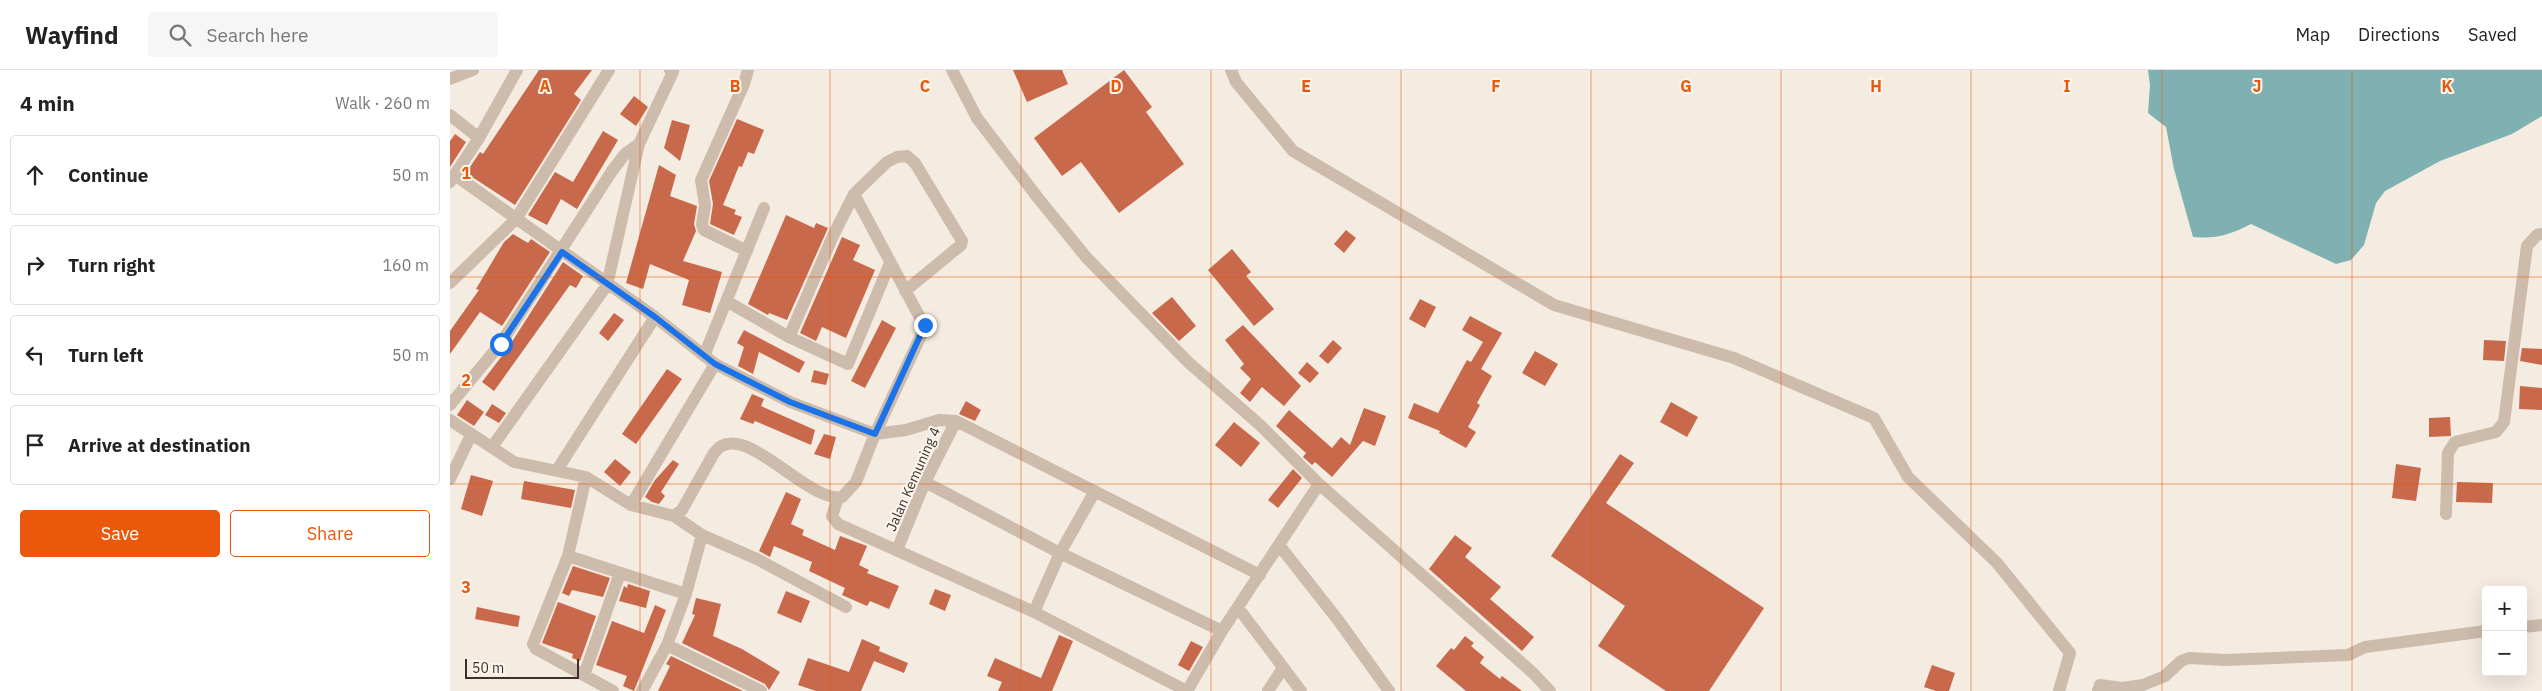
<!DOCTYPE html>
<html lang="en">
<head>
<meta charset="utf-8">
<style>
	body { margin:0; font-family:"IBM Plex Sans",sans-serif; background:#f6f6f6; color:#222 }
	.controls { position:absolute; right:15px; bottom:15px; display:grid; overflow:hidden; border-radius:5px; box-shadow:0 5px 20px #0002 }
	.controls button { width:45px; height:45px; display:grid; place-items:center; padding:0; border:0; border-bottom:1px solid #e0e0e0; background:#fff; color:#222; font:25px sans-serif }
	.scale { position:absolute; left:15px; bottom:12px; width:114px; box-sizing:border-box; padding-left:5px; border:2px solid #3b302b; border-top:0; font-size:14px; line-height:18px; white-space:nowrap; color:#3b302b; -webkit-text-stroke:4px #fbf5ee; paint-order:stroke }
	.stop { position:absolute; width:15px; height:15px; margin:-11px; border:4px solid #1a73e8; border-radius:50%; background:#fff }
	.stop.end { background:#1a73e8; border-color:#fff; box-shadow:0 1px 5px #0008 }
	.list { margin:0; padding:0; list-style:none }
	h2 { display:flex; justify-content:space-between; align-items:center; height:65px; margin:0; padding:0 20px; font-size:21px }
	h2 small { font-size:16px; font-weight:400; color:#767676 }
	.list li { display:grid; grid-template-columns:32px 1fr auto; gap:15px; align-items:center; box-sizing:border-box; height:80px; margin:0 10px 10px; padding:0 10px; border:1px solid #e0e0e0; border-radius:5px }
	.list b { display:block; font-size:19px; white-space:nowrap }
	.list em { font-size:16px; font-style:normal; color:#767676 }
	.actions { display:flex; gap:10px; padding:15px 20px }
	.actions a { flex:1; padding:11px 0; border:1px solid #ea580c; border-radius:5px; text-align:center; font-size:18px; color:#ea580c }
	.actions .main { background:#ea580c; color:#fff }
	.icon { flex:none; width:28px; height:28px; fill:none; stroke:currentColor; stroke-width:2; stroke-linecap:round; stroke-linejoin:round }
	.map { position:relative; flex:none; width:2092px; height:621px; overflow:hidden }
	header { display:flex; align-items:center; gap:30px; box-sizing:border-box; height:70px; padding:0 25px; background:#fff; border-bottom:1px solid #e0e0e0 }
	header strong { font-size:24px }
	nav { display:flex; gap:28px; margin-inline-start:auto; font-size:18px }
	.search { width:350px; height:45px; background:#f6f6f6; display:flex; align-items:center; gap:12px; box-sizing:border-box; padding:0 18px; border-radius:5px; color:#767676; font-size:19px }
	main { display:flex }
	aside { flex:1; background:#fff }
	.map>svg:first-child { display:block }
</style>
</head>
<body>
<header>
<strong>Wayfind</strong>
<div class="search"><svg class="icon" aria-label="search" viewBox="0 0 24 24"><circle cx="10" cy="10" r="6"/><path d="M15 15l6 6"/></svg>Search here</div>
<nav><a>Map</a><a>Directions</a><a>Saved</a></nav>
</header>
<main>
<aside>
<h2>4 min<small>Walk · 260 m</small></h2>
<ul class="list">
<li><svg class="icon" aria-label="ahead" viewBox="0 0 24 24"><path d="M12 20V5M6 11l6-6 6 6"/></svg><div><b>Continue</b></div><em>50 m</em></li>
<li><svg class="icon" aria-label="right" viewBox="0 0 24 24"><path d="M7 20v-9h11M14 6l5 5-5 5"/></svg><div><b>Turn right</b></div><em>160 m</em></li>
<li><svg class="icon" aria-label="left" viewBox="0 0 24 24"><path d="M17 20v-9H6M10 6l-5 5 5 5"/></svg><div><b>Turn left</b></div><em>50 m</em></li>
<li><svg class="icon" aria-label="arrive" viewBox="0 0 24 24"><path d="M6 21V4h12l-3 4 3 4H6"/></svg><div><b>Arrive at destination</b></div></li>
</ul>
<div class="actions"><a class="main">Save</a><a>Share</a></div>
</aside>
<div class="map">
<svg width="2092" height="621" viewBox="0 0 2092 621">
	<rect width="100%" height="100%" fill="#f4ebe1"/>
	<path fill="#7fb0b2" d="M1698 0H2092V46L2062 64 1990 91 1935 121 1926 133 1914 175 1901 190 1886 194 1801 154C1780 165 1765 169 1743 167L1724 99 1716 57 1698 43 1700 15Z"/>
	<path fill="#c8694b" d="M89 0H142L124 24 131 30 65 135 16 103 30 82 33 84Z
		M563 0H612L618 14 577 32Z
		M674 0 702 37 696 42 734 94 669 143 631 92 612 106 584 68Z
		M184 26 198 37 186 56 170 44Z
		M287 49 314 60 304 84 298 82 292 97 289 96 273 135 286 140 284 144 292 147 284 165 260 154 263 134 259 111Z
		M222 50 240 55 230 91 214 78Z
		M153 61 168 70 127 139 111 129 97 155 78 145 105 102 123 112Z
		M5 64 16 72 0 97V71Z
		M209 95 226 105 220 126 247 136 244 154 246 161 233 191 272 202 260 243 232 235 239 210 200 194 193 219 176 213Z
		M336 145 364 158 366 153 378 158 337 250 319 243 318 245 298 234Z
		M896 160 906 168 894 183 884 174Z
		M63 164 78 173 81 169 100 182 52 256 30 242 0 284V261L29 220 26 219 54 172Z
		M392 167 410 175 403 190 425 200 396 268 372 257 366 271 350 263Z
		M782 179 801 202 796 206 824 239 804 256 758 200Z
		M113 192 133 206 126 218 120 215 44 321 32 312 58 278Z
		M722 227 746 256 729 271 702 243Z
		M970 229 986 237 975 258 959 249Z
		M164 243 174 250 158 271 149 263Z
		M1020 246 1052 263 1031 299 1042 306 1027 333 1030 335 1018 357 1026 362 1016 378 989 363 990 361 958 348 964 333 988 343 1017 290 1021 292 1033 272 1012 260Z
		M432 250 446 258 415 318 401 311Z
		M793 255 851 316 834 336 812 317 800 332 790 323 801 309 790 298 794 294 775 270Z
		M294 260 355 292 349 303 309 282 303 304 288 296 294 277 287 273Z
		M883 270 892 278 878 294 869 286Z
		M2034 270 2056 271 2054 291 2033 290Z
		M2072 278 2092 279V295L2070 291Z
		M1085 281 1108 294 1095 316 1072 303Z
		M857 292 869 303 860 313 848 303Z
		M217 299 232 309 186 374 172 364Z
		M364 300 379 304 376 315 361 312Z
		M2070 316 2092 318V340L2069 339Z
		M302 324 314 329 311 336 365 360 361 375 305 351 303 354 290 349Z
		M17 330 34 342 24 356 7 345Z
		M516 331 531 340 525 351 509 344Z
		M1221 332 1248 347 1237 367 1210 352Z
		M42 334 56 343 49 353 35 345Z
		M914 338 936 346 925 376 913 371 882 407 865 392 862 395 853 387 856 383 826 356 839 340 882 378 891 367 900 375Z
		M2000 347 2001 366 1979 367V348Z
		M784 352 810 373 791 397 765 375Z
		M374 364 386 367 380 389 364 384Z
		M1170 384 1184 393 1156 433 1314 538 1259 621H1216L1148 576 1175 536 1101 486Z
		M165 389 181 402 170 416 154 402Z
		M223 390 229 394 211 422 215 426 209 434 202 432 195 427 205 410Z
		M1946 394 1971 398 1966 431 1942 428Z
		M843 399 852 408 828 438 818 430Z
		M21 405 43 411 32 446 11 439Z
		M74 411 125 420 121 438 71 429Z
		M2007 412 2043 413 2042 433 2006 432Z
		M336 422 351 429 341 454 354 460 352 465 385 480 390 466 417 476 409 495 419 500 417 503 449 516 439 539 420 531 417 536 392 525 395 518 359 501 362 492 324 476 320 487 309 481Z
		M1005 465 1022 478 1015 487 1051 517 1040 529 1084 567 1072 581 979 499Z
		M123 496 160 508 153 527 122 520 119 526 112 523Z
		M178 514 200 521 196 538 169 531 174 516 177 518Z
		M485 519 501 525 495 541 479 534Z
		M336 521 360 531 351 553 327 543Z
		M246 528 271 534 263 566 292 579 330 602 319 620 315 614 232 573 245 545 242 544Z
		M108 532 146 546 130 591 122 588 123 584 92 573Z
		M205 535 216 540 184 621 173 616 177 606 146 595 162 551 194 563Z
		M27 537 70 546 68 557 25 549Z
		M609 565 623 571 602 621H548L552 612 537 606 545 588 591 608Z
		M1015 566 1024 573 1021 576 1034 587 1030 593 1050 609 1052 606 1072 621H1016L986 596 1001 578 1004 580Z
		M412 569 430 577 429 581 458 593 454 603 424 591 411 621H366L348 615 358 588 399 602Z
		M741 571 753 577 739 601 728 595Z
		M221 586 293 621H208L220 596 216 594Z
		M1482 595 1505 603 1499 621H1486L1474 617Z"/>
	<g fill="none" stroke-linecap="round" stroke-linejoin="round">
		<path stroke="#cdbbac" stroke-width="12" d="M502 0 527 48 588 128 636 187 738 292 810 355 869 414 1083 603 1100 621
			M781 0 786 12 843 81 1104 235 1284 288 1424 348 1458 407 1547 493 1620 583 1609 621
			M0 9 23 0
			M0 45 29 68
			M5 105 205 247 265 294 340 332 425 364 456 360 489 350 506 351 810 505
			M0 112 29 68 67 0
			M297 181 254 160 252 155 255 135 251 110 294 14 298 0
			M0 213 66 149 159 0
			M278 232 339 267 398 294 440 193
			M339 267 383 166 404 124 437 92 447 87 457 86 465 93 512 171 511 175 455 221
			M254 286 314 138
			M0 335 51 273 162 101 175 84 189 74
			M0 350 64 392 136 407 181 435 224 446 232 440 264 383C291 345 356 433 392 427L406 412 425 364 475 257 404 124
			M42 377 157 215 189 74 223 2 220 0
			M107 400 205 247
			M136 407 118 486 83 574 86 579 163 621
			M0 409 21 365
			M475 412 610 483 772 561
			M388 428 382 446 388 454 584 542 737 621
			M181 435 265 294
			M1996 444 1998 383 2005 372 2046 362 2054 352 2077 176 2087 165 2092 164
			M252 465 307 489 396 537
			M829 475 888 550 939 621
			M447 480 475 412 506 351
			M118 486 236 524
			M789 539 851 621
			M584 542 610 483 645 421
			M2073 557 2092 555
			M217 575 311 621
			M134 605 170 503
			M192 621 217 575 236 524 252 465 224 446
			M737 621 772 561 869 414
			M818 621 833 598
			M1648 621 1650 615 1672 618 1693 615 1715 606 1731 591 1739 588 1775 590 1898 585 1915 577 2036 561"/>
	</g>
	<g fill="none" stroke-linecap="round" stroke-linejoin="round">
		<path stroke="#1a73e8" stroke-width="6" d="M51 274 112 182 205 247 265 294 340 332 425 364 475 255"/>
	</g>
	<path fill="none" stroke="#e8590c" stroke-width="1" stroke-opacity="0.55" d="M190 0V621M380 0V621M571 0V621M761 0V621M951 0V621M1141 0V621M1331 0V621M1521 0V621M1712 0V621M1902 0V621M0 207H2092M0 414H2092"/>
	<g text-anchor="middle" stroke-width="4" stroke-linejoin="round" paint-order="stroke">
		<g font-size="14" fill="#3b302b" stroke="#fbf5ee">
			<text transform="translate(463 409) rotate(-66)" y="5">Jalan Kemuning 4</text>
		</g>
	</g>
	<g font-size="16" text-anchor="middle" font-weight="bold" fill="#e8590c" stroke="#fbf5ee" stroke-width="4" stroke-linejoin="round" paint-order="stroke">
		<text x="95" y="22">A</text>
		<text x="285" y="22">B</text>
		<text x="475" y="22">C</text>
		<text x="666" y="22">D</text>
		<text x="856" y="22">E</text>
		<text x="1046" y="22">F</text>
		<text x="1236" y="22">G</text>
		<text x="1426" y="22">H</text>
		<text x="1617" y="22">I</text>
		<text x="1807" y="22">J</text>
		<text x="1997" y="22">K</text>
		<text x="16" y="109">1</text>
		<text x="16" y="316">2</text>
		<text x="16" y="523">3</text>
	</g>
</svg>
<div class="controls">
<button>+</button>
<button>−</button>
</div>
<div class="scale">50 m</div>
<div class="stop" style="left:51px;top:274px"></div>
<div class="stop end" style="left:475px;top:255px"></div>
</div>
</main>
</body>
</html>
